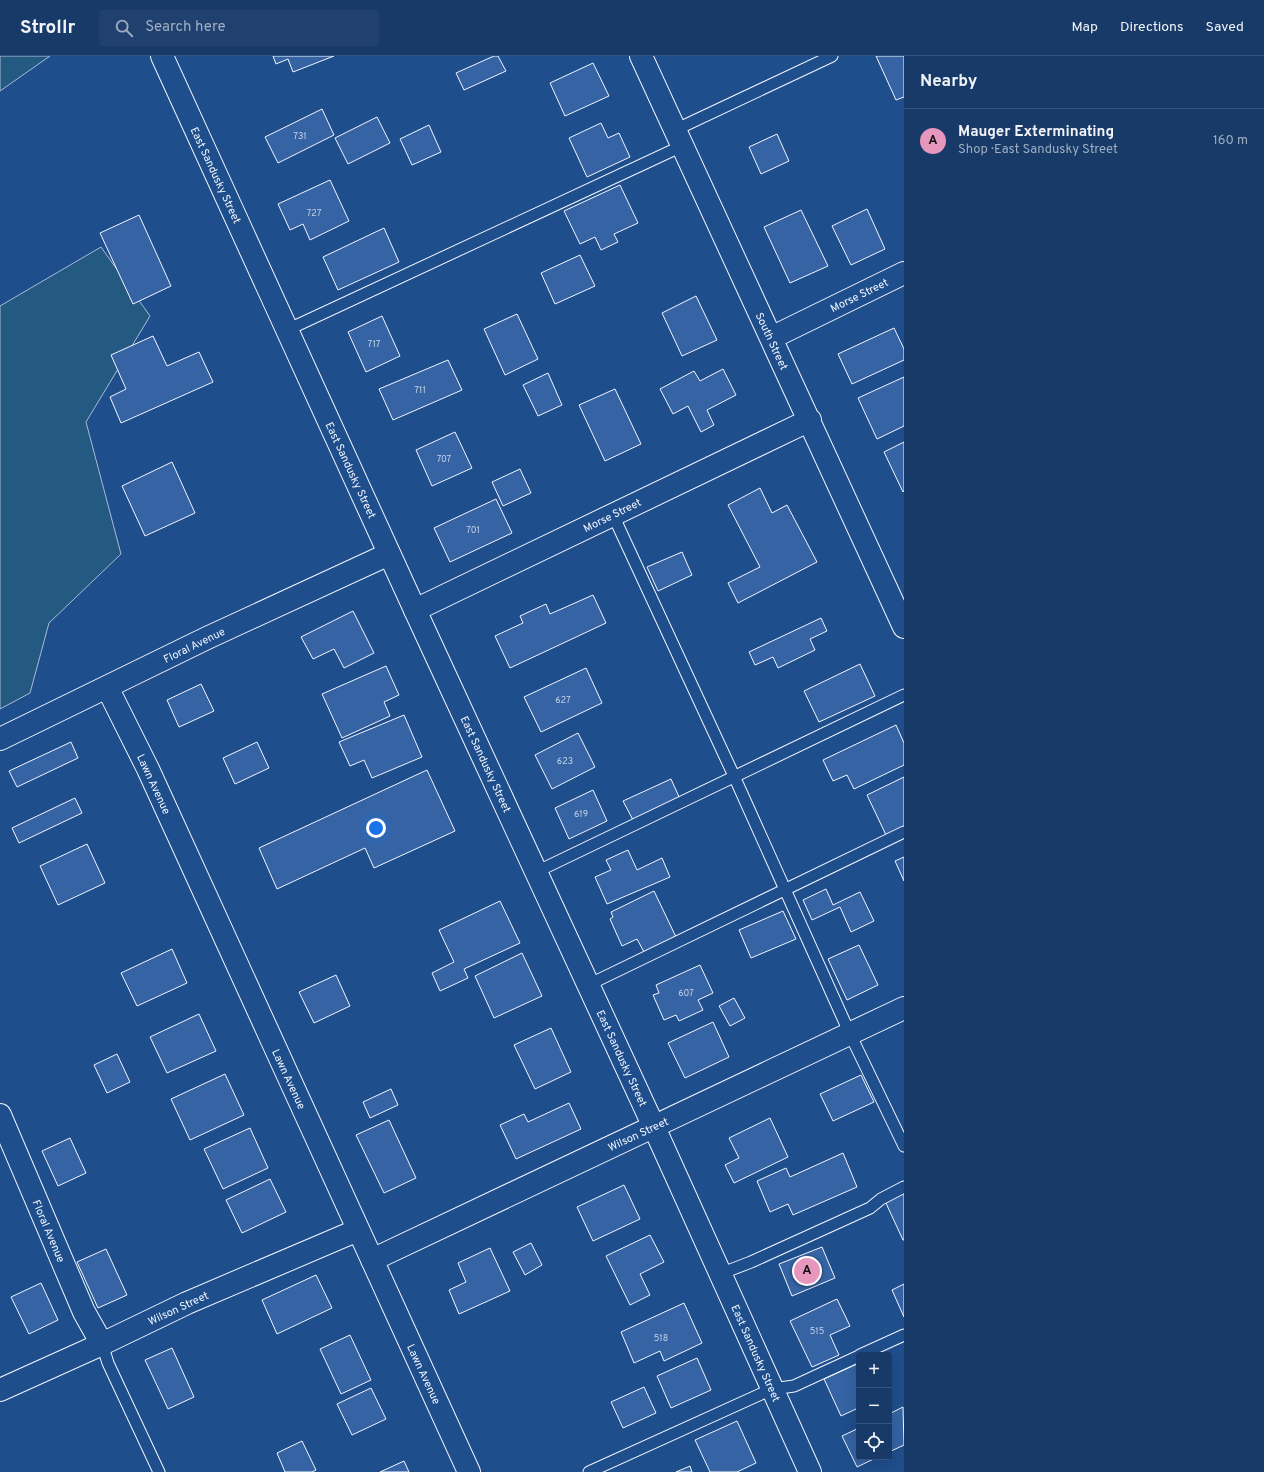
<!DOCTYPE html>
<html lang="en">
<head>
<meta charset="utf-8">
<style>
	body { margin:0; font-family:Overpass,sans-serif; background:#20416f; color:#f1f3f6 }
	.controls { position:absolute; right:12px; bottom:12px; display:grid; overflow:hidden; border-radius:4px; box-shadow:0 4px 16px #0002 }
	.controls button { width:36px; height:36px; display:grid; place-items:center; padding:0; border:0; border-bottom:1px solid #36547d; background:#173a69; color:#f1f3f6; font:20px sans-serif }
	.you { position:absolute; left:376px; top:772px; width:14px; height:14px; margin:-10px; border:3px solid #fff; border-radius:50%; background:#1a73e8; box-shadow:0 0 0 6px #1a73e833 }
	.badge { display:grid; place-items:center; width:26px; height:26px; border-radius:50%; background:#e797bd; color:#111; font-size:13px; font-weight:700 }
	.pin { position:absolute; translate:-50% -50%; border:2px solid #fff; box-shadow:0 1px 4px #0006 }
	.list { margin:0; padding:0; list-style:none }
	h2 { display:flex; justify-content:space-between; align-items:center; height:52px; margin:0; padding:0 16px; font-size:17px }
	h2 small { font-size:13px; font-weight:400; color:#9eadc0 }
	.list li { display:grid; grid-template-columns:26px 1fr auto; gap:12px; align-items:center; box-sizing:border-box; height:64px; padding:0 16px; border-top:1px solid #36547d }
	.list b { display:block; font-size:15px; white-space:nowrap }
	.list p { margin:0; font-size:13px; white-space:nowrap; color:#9eadc0 }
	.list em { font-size:13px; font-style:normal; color:#9eadc0 }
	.icon { flex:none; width:22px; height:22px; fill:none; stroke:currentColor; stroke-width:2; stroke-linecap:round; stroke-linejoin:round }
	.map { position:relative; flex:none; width:904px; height:1416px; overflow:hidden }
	header { display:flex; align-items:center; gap:24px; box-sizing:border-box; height:56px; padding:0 20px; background:#173a69; border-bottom:1px solid #36547d }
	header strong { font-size:19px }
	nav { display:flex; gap:22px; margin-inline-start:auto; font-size:14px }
	.search { width:280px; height:36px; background:#20416f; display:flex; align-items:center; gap:10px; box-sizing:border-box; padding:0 14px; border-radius:4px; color:#9eadc0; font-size:15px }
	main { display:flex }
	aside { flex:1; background:#173a69 }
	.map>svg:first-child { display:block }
</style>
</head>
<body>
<header>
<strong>Strollr</strong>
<div class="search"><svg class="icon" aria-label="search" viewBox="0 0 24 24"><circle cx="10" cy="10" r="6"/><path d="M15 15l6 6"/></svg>Search here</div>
<nav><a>Map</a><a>Directions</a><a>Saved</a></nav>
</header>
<main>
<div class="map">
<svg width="904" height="1416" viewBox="0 0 904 1416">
	<rect width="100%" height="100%" fill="#1f4e8c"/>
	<path fill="#245a82" stroke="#a8bbd7" d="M0 0H50L0 35Z
		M101 191 150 260 86 366 121 498 49 567 30 637 0 653V250Z"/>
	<path fill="#3563a3" stroke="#f2f6ff" d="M273 0H334L293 16 288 3 276 8Z
		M494 0H498L506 15 464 34 456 17Z
		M876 0H904V41L896 44Z
		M593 7 609 40 565 60 550 27Z
		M322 53 334 79 278 107 265 81Z
		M377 61 390 87 348 108 335 82Z
		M601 67 608 82 619 77 630 101 587 121 569 82Z
		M429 69 441 96 412 109 400 83Z
		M777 78 789 105 761 118 749 91Z
		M330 124 349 165 310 184 303 168 290 174 278 148Z
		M620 129 638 167 614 178 618 186 601 194 595 181 580 188 564 155Z
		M867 153 885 193 851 209 832 170Z
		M801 154 828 210 790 227 764 171Z
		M139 159 171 230 133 248 100 177Z
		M384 172 399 206 338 234 323 201Z
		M580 199 595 230 555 248 541 217Z
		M696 240 717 284 682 300 662 257Z
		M517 258 538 303 505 319 484 273Z
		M382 260 400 300 366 316 348 276Z
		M894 272 904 293V304L852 328 838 298Z
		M153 280 167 310 199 296 213 326 121 367 110 341 126 333 111 299Z
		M448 304 462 334 393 364 379 333Z
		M723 313 736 339 707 354 714 369 701 376 688 350 673 358 660 333 694 315 700 325Z
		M548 317 562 349 538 360 523 329Z
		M904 321V370L877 383 858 342Z
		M615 333 641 388 605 405 579 349Z
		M455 376 472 412 432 430 416 394Z
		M904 386V435L903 436 884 396Z
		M172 406 195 457 145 480 122 430Z
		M520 413 531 437 503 450 492 426Z
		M760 432 772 457 787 449 817 506 738 547 728 527 760 511 728 449Z
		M496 443 512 477 450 506 434 472Z
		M682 496 692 519 658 535 647 511Z
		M593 539 606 567 510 612 495 580 523 567 520 560 546 548 550 558Z
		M353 555 374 597 344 612 334 593 313 603 301 581Z
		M821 562 827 575 810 583 815 594 778 612 773 601 755 609 749 596Z
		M860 608 875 640 819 666 804 635Z
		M386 610 399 639 384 646 390 660 342 682 322 638Z
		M586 612 602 647 541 676 524 641Z
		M201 628 214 655 179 671 167 644Z
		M404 659 422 701 372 722 364 704 350 710 339 686Z
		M896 669 904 687V709L854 733 847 719 833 725 823 704Z
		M578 677 595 711 552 733 535 699Z
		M71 686 78 702 17 731 9 715Z
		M257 686 269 712 235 728 223 702Z
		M427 714 455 775 374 812 365 792 277 833 259 792Z
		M904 721V771L886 779 867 739Z
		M671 723 680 743 633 764 623 745Z
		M593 734 607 765 569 783 555 752Z
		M75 742 82 757 19 787 12 772Z
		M87 788 105 827 58 849 40 810Z
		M628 794 637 814 662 802 670 821 607 848 595 821 611 814 606 804Z
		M904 801V825L895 805Z
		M826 833 833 849 860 836 874 865 851 876 840 851 812 864 803 844Z
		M654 835 676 881 644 896 637 883 622 890 610 863 613 861 611 856Z
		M500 845 520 887 464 913 468 922 440 935 432 917 454 906 439 874Z
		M783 855 796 883 751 902 739 874Z
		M859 889 878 929 847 944 828 903Z
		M172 893 187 927 137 950 121 917Z
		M522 897 542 940 494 962 475 920Z
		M700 909 713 937 698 944 703 954 679 965 676 959 664 964 653 939 659 937 656 929Z
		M336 919 350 950 314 967 299 936Z
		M734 942 745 962 730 970 719 950Z
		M199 958 216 995 167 1017 150 981Z
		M713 966 729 1001 685 1022 668 987Z
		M551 972 571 1016 535 1033 514 989Z
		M117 998 130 1026 107 1037 94 1009Z
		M225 1018 244 1059 190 1084 171 1043Z
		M861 1019 874 1046 833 1065 820 1038Z
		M391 1033 398 1049 370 1062 363 1046Z
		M569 1047 581 1073 516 1103 500 1069 524 1058 528 1066Z
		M770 1062 788 1101 734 1127 725 1109 739 1102 729 1082Z
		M389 1064 416 1122 384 1137 356 1079Z
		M250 1072 268 1112 223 1133 204 1093Z
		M70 1082 86 1117 58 1130 42 1095Z
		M843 1097 857 1131 793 1159 788 1148 770 1156 757 1125 786 1112 790 1121Z
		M270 1123 286 1156 242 1177 226 1144Z
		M624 1129 640 1163 593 1185 577 1151Z
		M904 1136V1184H903L885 1145Z
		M650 1179 664 1206 640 1218 650 1239 630 1249 606 1200Z
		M531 1187 542 1209 525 1219 513 1196Z
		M822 1191 835 1222 792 1240 779 1208Z
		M490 1192 510 1235 459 1258 449 1234 466 1226 458 1207Z
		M106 1193 127 1239 98 1252 77 1206Z
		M316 1219 332 1252 277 1278 262 1244Z
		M41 1227 58 1264 29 1278 11 1241Z
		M904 1228V1261L892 1234Z
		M837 1243 850 1270 830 1279 839 1299 812 1311 790 1265Z
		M684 1247 702 1287 664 1305 660 1295 634 1307 621 1276Z
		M350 1279 371 1324 341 1338 320 1293Z
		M172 1292 194 1341 168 1353 145 1304Z
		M697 1302 711 1334 671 1352 657 1320Z
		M857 1308 859 1311V1359L856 1353 841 1360 824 1323Z
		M644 1331 656 1357 623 1372 611 1346Z
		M371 1332 386 1363 352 1379 337 1348Z
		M903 1351 904 1389 889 1396V1358Z
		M737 1365 756 1407 737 1416H710L695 1384Z
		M859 1372V1401H878L857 1411 842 1380Z
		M302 1385 316 1414 312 1416H285L277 1397Z
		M404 1405 409 1416H380Z
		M690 1410 692 1416H676Z"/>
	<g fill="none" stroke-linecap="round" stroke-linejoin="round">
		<g stroke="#f2f6ff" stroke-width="13">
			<path id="service" d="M675 74 832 0
				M287 274 682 90
				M613 459 734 720 850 978 904 1090
				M536 816 904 639
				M588 929 904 776
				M720 1218 751 1206 870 1152 881 1143 904 1131
				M102 1288 108 1307 159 1416
				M860 1299 904 1279
				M589 1416 772 1333 794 1330 859 1300"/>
		</g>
		<g stroke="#f2f6ff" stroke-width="24">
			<path id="minor" d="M641 0 904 571
				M771 282 904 217
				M415 554 810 364
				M107 631 148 713 469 1416
				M0 683 207 582 389 498
				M0 1059 84 1256 102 1288
				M372 1204 904 952
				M0 1334 102 1288 187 1247 358 1174"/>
		</g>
		<g stroke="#f2f6ff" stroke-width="24">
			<path id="secondary" d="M162 0 415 554 654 1071 810 1416"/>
		</g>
		<use href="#service" stroke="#1f4e8c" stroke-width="11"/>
		<use href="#minor" stroke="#1f4e8c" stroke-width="22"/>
		<use href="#secondary" stroke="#1f4e8c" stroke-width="22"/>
	</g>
	<g text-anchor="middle" stroke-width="3" stroke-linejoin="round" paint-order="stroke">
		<g font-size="9" fill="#c3d1e8">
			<text x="300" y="83">731</text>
			<text x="314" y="160">727</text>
			<text x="374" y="291">717</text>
			<text x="420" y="337">711</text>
			<text x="444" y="406">707</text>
			<text x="473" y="477">701</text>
			<text x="563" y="647">627</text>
			<text x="565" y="708">623</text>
			<text x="581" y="761">619</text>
			<text x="686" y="940">607</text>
			<text x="817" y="1278">515</text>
			<text x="661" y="1285">518</text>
		</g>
		<g font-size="11" fill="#f2f6ff" stroke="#1f4e8c">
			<text transform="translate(216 119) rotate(65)" y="4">East Sandusky Street</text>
			<text transform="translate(859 239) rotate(-26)" y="4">Morse Street</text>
			<text transform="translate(772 285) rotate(65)" y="4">South Street</text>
			<text transform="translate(351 414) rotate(65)" y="4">East Sandusky Street</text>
			<text transform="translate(612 459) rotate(-26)" y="4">Morse Street</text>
			<text transform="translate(194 589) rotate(-26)" y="4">Floral Avenue</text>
			<text transform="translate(486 708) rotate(65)" y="4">East Sandusky Street</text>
			<text transform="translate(154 728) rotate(65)" y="4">Lawn Avenue</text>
			<text transform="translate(622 1002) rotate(65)" y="4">East Sandusky Street</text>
			<text transform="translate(289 1023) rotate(65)" y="4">Lawn Avenue</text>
			<text transform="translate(638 1078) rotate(-25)" y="4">Wilson Street</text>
			<text transform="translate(49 1175) rotate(67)" y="4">Floral Avenue</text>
			<text transform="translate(178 1252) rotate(-25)" y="4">Wilson Street</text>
			<text transform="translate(756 1297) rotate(66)" y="4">East Sandusky Street</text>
			<text transform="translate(424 1318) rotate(65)" y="4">Lawn Avenue</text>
		</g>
	</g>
</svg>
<div class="controls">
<button>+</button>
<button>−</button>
<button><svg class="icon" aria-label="locate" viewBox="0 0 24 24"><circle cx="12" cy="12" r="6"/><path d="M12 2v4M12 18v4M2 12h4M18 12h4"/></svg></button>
</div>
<div class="you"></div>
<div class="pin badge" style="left:807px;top:1215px">A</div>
</div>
<aside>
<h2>Nearby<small></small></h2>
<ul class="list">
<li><span class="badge">A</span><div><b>Mauger Exterminating</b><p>Shop · East Sandusky Street</p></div><em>160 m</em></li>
</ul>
</aside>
</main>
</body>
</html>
